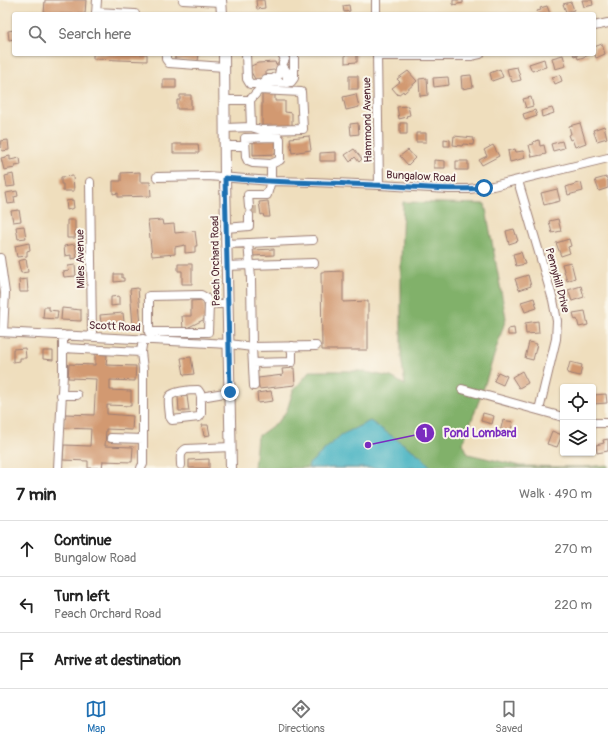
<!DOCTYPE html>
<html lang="en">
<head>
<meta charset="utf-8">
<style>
	body { margin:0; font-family:Pangolin,sans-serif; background:#f6f6f6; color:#222 }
	.controls { position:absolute; right:12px; bottom:12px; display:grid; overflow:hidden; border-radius:4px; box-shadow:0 1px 3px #0004 }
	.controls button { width:36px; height:36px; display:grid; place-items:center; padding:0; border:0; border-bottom:1px solid #e0e0e0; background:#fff; color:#222; font:20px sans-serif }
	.stop { position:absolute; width:12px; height:12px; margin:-9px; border:3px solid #1f6fb2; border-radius:50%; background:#fff }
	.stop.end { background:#1f6fb2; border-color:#fff; box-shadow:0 1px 4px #0008 }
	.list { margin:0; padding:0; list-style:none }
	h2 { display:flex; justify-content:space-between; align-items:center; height:52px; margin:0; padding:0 16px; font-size:17px }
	h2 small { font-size:13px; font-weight:400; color:#767676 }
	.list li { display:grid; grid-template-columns:26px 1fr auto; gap:12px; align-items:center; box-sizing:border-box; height:56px; padding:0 16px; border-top:1px solid #e0e0e0 }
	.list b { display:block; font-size:15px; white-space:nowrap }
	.list p { margin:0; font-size:13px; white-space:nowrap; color:#767676 }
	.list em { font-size:13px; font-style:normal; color:#767676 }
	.icon { flex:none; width:22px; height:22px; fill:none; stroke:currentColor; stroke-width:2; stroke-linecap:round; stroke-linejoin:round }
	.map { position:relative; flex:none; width:608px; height:468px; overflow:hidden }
	.search { position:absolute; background:#fff; box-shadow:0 1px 3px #0004; left:12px; right:12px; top:12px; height:44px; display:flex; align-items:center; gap:10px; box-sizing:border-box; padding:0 14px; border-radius:4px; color:#767676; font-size:15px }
	.sheet { height:220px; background:#fff }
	nav { display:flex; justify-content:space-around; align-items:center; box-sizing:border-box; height:56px; border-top:1px solid #e0e0e0; background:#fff; font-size:11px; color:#767676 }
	nav a { display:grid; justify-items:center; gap:2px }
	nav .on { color:#1f6fb2 }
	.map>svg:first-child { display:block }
</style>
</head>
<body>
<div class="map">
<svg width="608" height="468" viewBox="0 0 608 468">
	<rect width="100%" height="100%" fill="#fbf7ec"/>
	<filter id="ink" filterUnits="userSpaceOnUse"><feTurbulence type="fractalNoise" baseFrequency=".025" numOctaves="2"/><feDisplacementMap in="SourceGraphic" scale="8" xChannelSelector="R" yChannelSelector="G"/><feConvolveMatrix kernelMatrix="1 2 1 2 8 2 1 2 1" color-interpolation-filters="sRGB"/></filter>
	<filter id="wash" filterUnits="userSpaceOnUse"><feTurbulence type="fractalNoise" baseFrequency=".012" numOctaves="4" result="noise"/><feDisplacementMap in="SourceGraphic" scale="16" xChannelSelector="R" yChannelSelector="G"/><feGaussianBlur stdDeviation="0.9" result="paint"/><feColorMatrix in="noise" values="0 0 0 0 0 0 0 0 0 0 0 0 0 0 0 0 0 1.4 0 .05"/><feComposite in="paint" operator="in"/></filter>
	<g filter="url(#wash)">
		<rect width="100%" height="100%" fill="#efdebd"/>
		<path fill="#81b16a" stroke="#66684a" d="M403 202 485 204 506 318 483 390 463 443 468 454 520 466 583 467 608 465V468H254L257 437 279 421 287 410 293 391 310 371H360L391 377 405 385 401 356V264Z"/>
		<path fill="#46b3c2" stroke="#486976" d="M370 421 421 456 432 468H308L309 464 341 435Z"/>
		<g id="blocks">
			<path fill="#d29971" d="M45 0H86L85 14H44Z
				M256 0H264L265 8 257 9Z
				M453 0H463V3L453 5Z
				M582 0H592L593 5 584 7Z
				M571 2 574 10 566 12 563 4Z
				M349 5 350 11 344 12 343 6Z
				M547 6 550 14H538L537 11 541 10 540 8Z
				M14 30V39L9 40 8 31Z
				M602 44 605 54 596 58 594 52V47Z
				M93 54H147V61L93 59Z
				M175 54H199L198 61 175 60Z
				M345 54H357V62L345 63Z
				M573 54H588L589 55 578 59 577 55 574 56Z
				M563 55 566 66 555 69 552 58Z
				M290 59 292 63 282 68 277 69 274 70 266 71V76L261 78 255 79 251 72V66L258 63 275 62 276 65 279 63H283Z
				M544 59 546 67 532 71 529 64Z
				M517 67 521 80 512 82 510 76H509L507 69Z
				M500 69 503 77 492 81 490 73Z
				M408 71 417 81 404 93 403 91 398 95 392 88 400 82 397 79Z
				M471 75 473 87 462 89 461 76Z
				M560 75 562 81 555 84 552 77Z
				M349 76H358V89H349Z
				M448 77 449 85 434 87 433 78Z
				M427 78 428 95 420 96 419 79Z
				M163 79H176V88H163Z
				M262 92H275V101H285V112L292 113V126H262Z
				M356 94 359 107 346 110 343 97Z
				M180 95H191V109H177V100H180Z
				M531 97 533 106 526 108 523 99Z
				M408 106 410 115 406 116 407 117 399 119 397 107Z
				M552 108 554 113 542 117 541 111Z
				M535 110 537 116 525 120 523 114Z
				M358 123 359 134 351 135 350 124Z
				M400 123H407V134H400Z
				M580 123 586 143 575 147 572 139 570 140 568 135 571 134 569 126Z
				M604 126 607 138 597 141 593 130Z
				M416 133H426V142H416Z
				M309 136 311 150 292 153 290 138Z
				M454 136 474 138 473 145 463 144 462 146 453 145Z
				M277 139V154L253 155V140Z
				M444 139 450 140V146H444Z
				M8 140 9 150 2 151 0 141Z
				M539 140 540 146 544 145 546 154 532 157 529 145 534 144 533 142Z
				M562 141 564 148 553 151 551 144Z
				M173 144H198L199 153H173Z
				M493 145 499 156 482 165 479 160 487 156 484 150Z
				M354 149 362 159 359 162 355 157 350 162 345 155Z
				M515 149 516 152 523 151 525 158 510 162 508 151Z
				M408 150 415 158 408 165 400 156Z
				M336 152V161H320V153Z
				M10 156V160L20 158 21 165 15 166V168L4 170 1 158Z
				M434 160 445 161V168H434Z
				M456 161H468V170H456Z
				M140 172V182H150L151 196 118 197V193L113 194V181H121V173Z
				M13 174 15 186 7 187 5 176Z
				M73 176 74 191H63V184H61V177Z
				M606 177 608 181V188L599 191 595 180Z
				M581 182 583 191 568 195 566 187Z
				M557 189 560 201 544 205 541 193Z
				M17 191 18 196 14 197 15 203 8 204 6 193Z
				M73 200 74 208 67 210 66 201Z
				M268 201 270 217H264L263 214 261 215 259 202Z
				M19 210 21 221 13 222 11 211Z
				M558 219 561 231 552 233 549 221Z
				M67 220H75V238H67Z
				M162 220 163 225 174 224 175 233 195 231 197 246H195V252L185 253V245L175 247V254L152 256 148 221Z
				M24 226 26 238 18 239 16 227Z
				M514 229 518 241 509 244 506 231Z
				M569 239 571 246 568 247 570 253 561 256 556 243Z
				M29 243 30 250 27 251V256L17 257 15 246Z
				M75 244 77 258 71 259V255L65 256 64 246Z
				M274 249V255L252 256V250Z
				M521 252 525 264 516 266 513 254Z
				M26 259 28 272 21 273 18 261Z
				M571 262 575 278 567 281 562 264Z
				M178 264H192V284H182V271H178Z
				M75 265 76 276 64 277 63 272 69 271 68 266Z
				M343 271V302L368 301V350H322L321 272Z
				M114 274H122V278H124V281L114 282Z
				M528 275 531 286 519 290 515 279Z
				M27 279 28 292H20L19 280Z
				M581 286 584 297 572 301 568 290Z
				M138 288 141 326H133L130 289Z
				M119 296V305L111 306V297Z
				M534 298 537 308 525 312 521 302Z
				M204 300 205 319 187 328 183 329 182 316H191V301Z
				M44 307H49V310L58 311 57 319 43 318Z
				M62 308 81 310V321L61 320Z
				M585 311 588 325 579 327 577 319 575 320 573 313Z
				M123 313 124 322 101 323 100 315Z
				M538 321 539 333 526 334 525 323Z
				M514 328 515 335H508V329Z
				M529 342 537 344 533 360 525 358Z
				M25 348 26 358H20V361L13 362V349Z
				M43 351H53V360L43 359Z
				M95 354 107 355 106 365 136 366 135 381 110 380V390L131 391V406L107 405V414L133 416 132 430 106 429 105 446 133 447 132 462 103 461 102 468H88V461L63 460 64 445 90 446 91 429 64 428 65 414 94 415 96 379 68 378 69 364 95 365Z
				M191 357 194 374 184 375 181 358Z
				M570 362 582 365 580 376 567 373Z
				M294 368 295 385 259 389 258 378 283 375 282 369Z
				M522 371 528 383 519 388 512 377Z
				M498 372 507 376 503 385 494 381Z
				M271 391 273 401 258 403 257 393Z
				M606 394 607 403 593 404V395Z
				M187 396 189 411H179L178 397Z
				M483 413 494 416 492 424 481 421Z
				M503 420 513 422 510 434 500 432Z
				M202 425H208L210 435 204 436Z
				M552 431 562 435 557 447 547 444Z
				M608 439V451L597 453 596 445 604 443 603 440Z
				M209 459V468H189V460Z"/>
		</g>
	</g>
	<g filter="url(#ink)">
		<use href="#blocks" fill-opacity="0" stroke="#9c7e74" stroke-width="1"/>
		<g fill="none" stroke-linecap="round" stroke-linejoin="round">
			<path stroke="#ceb8a0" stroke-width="8" stroke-dasharray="8 4" stroke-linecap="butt" d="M253 206V215"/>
			<g stroke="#9c7e74" stroke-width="10">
				<path id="minor" d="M183 0 221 2
					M376 0V14
					M96 12 135 14
					M96 14 97 0
					M594 26 608 23
					M166 54V59L169 63 224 67
					M246 54 247 79 250 84 291 82 294 78V54
					M282 54 285 59 283 63
					M377 54 379 185
					M377 56H471L480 54
					M284 68 287 72V83
					M266 79H273L279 75 280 69
					M224 100H250L251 127 225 128
					M250 100 259 90 301 92 303 129 261 130 251 127
					M276 137H278L280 139V160L271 164 253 163 248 161 246 157 245 138Z
					M225 146H245
					M157 177 208 176 271 181 313 182 379 185 449 189H469L493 186 608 158
					M518 181 553 300 557 321 556 339 539 410
					M90 182 92 336
					M249 207 248 195H267L271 181V164
					M226 228 249 226V215
					M226 244 313 240
					M0 258 5 293 3 332
					M227 266 250 265 248 243
					M209 304 206 298 201 295 149 296V332H208L209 304H228
					M0 332 229 344 252 347 251 279 250 265 314 263
					M63 348 141 352
					M253 363 292 362V346
					M254 386 252 347 316 346
					M462 389 563 417
					M61 395H77
					M201 397V414L199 417 172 420 170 417C170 412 168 404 169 398 170 391 192 390 198 390L200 393 201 397 230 392
					M593 423H608
					M111 438 143 439
					M181 465C181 458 179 453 186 449L231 447
					M58 468 63 374V335
					M141 468 143 464V369L141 352 143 339"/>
			</g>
			<g stroke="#9c7e74" stroke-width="12">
				<path id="major" d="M221 0 222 14
					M224 54 225 178 231 468"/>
			</g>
			<use href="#minor" stroke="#fff" stroke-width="8"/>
			<use href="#major" stroke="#fff" stroke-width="10"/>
		</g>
	</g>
	<g fill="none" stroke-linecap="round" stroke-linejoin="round" filter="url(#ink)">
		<path stroke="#1f6fb2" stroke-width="5" d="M230 392 225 178C275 183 325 182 374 185 411 186 447 191 484 188"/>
	</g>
	<g text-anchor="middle" stroke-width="4" stroke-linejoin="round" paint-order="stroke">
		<g font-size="11" fill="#4a1f2b" stroke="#fbf7ec">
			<text transform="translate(367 120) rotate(-91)" y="4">Hammond Avenue</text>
			<text transform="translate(421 176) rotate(3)" y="4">Bungalow Road</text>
			<text transform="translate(80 259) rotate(-91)" y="4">Miles Avenue</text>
			<text transform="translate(215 261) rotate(-91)" y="4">Peach Orchard Road</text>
			<text transform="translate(558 280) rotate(75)" y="4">Pennyhill Drive</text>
			<text transform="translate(115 326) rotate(3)" y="4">Scott Road</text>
		</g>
	</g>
	<path fill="none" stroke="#7b2cbf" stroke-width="1.5" d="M368 445L425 433"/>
	<g fill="#7b2cbf" stroke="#fbf7ec" stroke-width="1.5">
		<circle cx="368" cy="445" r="4"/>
		<circle cx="425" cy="433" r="10"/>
	</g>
	<g font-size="12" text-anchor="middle" font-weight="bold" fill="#fff">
		<text x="425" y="437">1</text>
	</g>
	<g font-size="12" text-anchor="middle" font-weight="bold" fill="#7b2cbf" stroke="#fbf7ec" stroke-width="4" stroke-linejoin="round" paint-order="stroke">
		<text x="480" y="437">Pond Lombard</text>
	</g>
</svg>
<div class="controls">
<button><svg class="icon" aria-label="locate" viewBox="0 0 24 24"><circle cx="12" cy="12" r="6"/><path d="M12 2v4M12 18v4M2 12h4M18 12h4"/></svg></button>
<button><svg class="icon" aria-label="layers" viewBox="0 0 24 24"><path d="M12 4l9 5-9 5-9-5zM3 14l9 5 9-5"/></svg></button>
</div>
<div class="stop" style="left:484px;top:188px"></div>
<div class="stop end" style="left:230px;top:392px"></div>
<div class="search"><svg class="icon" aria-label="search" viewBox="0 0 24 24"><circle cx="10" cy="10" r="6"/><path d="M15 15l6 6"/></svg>Search here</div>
</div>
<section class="sheet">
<h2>7 min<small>Walk · 490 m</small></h2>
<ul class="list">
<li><svg class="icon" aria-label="ahead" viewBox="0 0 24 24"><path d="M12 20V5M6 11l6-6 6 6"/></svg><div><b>Continue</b><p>Bungalow Road</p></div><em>270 m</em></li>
<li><svg class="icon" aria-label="left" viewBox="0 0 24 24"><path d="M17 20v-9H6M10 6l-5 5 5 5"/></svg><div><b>Turn left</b><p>Peach Orchard Road</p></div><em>220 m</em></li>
<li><svg class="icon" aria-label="arrive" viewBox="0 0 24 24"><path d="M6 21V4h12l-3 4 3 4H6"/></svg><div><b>Arrive at destination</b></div></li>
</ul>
</section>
<nav>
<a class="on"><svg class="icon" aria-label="map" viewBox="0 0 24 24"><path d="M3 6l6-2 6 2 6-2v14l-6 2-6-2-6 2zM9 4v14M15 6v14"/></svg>Map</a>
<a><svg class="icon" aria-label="directions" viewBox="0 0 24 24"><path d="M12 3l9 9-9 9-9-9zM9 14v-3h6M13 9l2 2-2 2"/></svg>Directions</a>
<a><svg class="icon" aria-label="saved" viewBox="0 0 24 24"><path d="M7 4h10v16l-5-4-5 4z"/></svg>Saved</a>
</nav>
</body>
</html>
